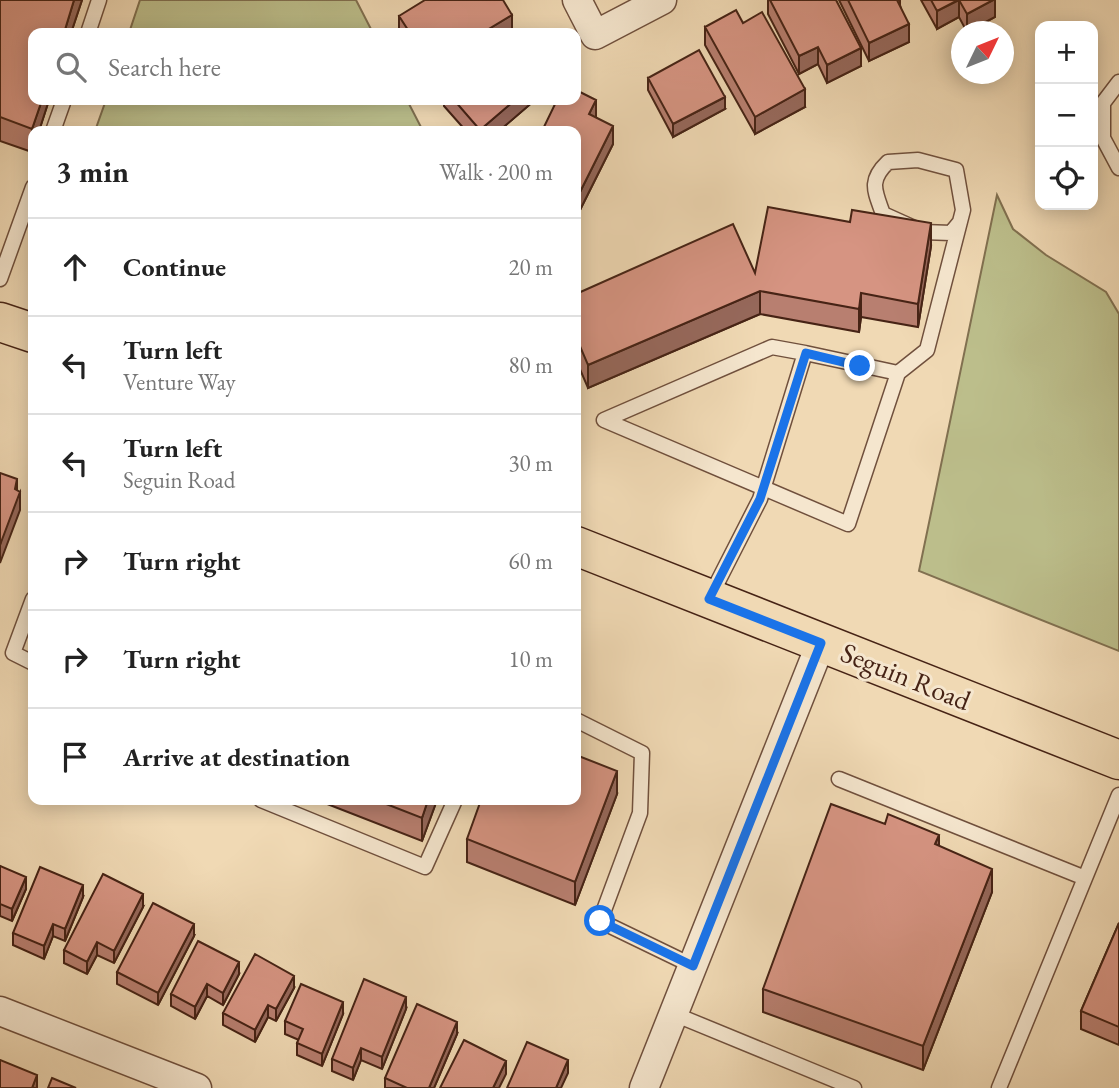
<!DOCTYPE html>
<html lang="en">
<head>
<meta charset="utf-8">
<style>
	body { margin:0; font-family:"EB Garamond",serif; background:#f2f2f2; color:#222 }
	.controls { position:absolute; right:21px; top:21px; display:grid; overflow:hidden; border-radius:14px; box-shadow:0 4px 18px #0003 }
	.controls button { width:63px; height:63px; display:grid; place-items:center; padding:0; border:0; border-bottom:2px solid #e0e0e0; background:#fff; color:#222; font:35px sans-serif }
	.compass { position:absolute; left:951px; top:21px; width:63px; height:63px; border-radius:50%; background:#fff; box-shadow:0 4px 18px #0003; rotate:47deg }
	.stop { position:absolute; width:21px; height:21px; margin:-16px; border:5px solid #1a73e8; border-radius:50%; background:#fff }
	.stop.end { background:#1a73e8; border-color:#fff; box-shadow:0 2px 7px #0008 }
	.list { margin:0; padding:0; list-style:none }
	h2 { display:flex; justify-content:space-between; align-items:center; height:91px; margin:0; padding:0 28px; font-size:30px }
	h2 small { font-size:23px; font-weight:400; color:#767676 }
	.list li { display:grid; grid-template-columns:46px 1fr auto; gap:21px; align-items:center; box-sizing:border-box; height:98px; padding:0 28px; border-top:2px solid #e0e0e0 }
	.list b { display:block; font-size:26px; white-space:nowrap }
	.list p { margin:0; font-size:23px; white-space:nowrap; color:#767676 }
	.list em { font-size:23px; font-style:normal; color:#767676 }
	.icon { flex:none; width:38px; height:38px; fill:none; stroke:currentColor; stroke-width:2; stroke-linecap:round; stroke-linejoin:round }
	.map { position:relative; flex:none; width:1119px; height:1088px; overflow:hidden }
	.search { position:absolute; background:#fff; box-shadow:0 4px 18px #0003; left:28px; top:28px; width:553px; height:77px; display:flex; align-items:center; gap:18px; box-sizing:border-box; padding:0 24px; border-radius:14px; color:#767676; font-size:26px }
	.panel { position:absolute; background:#fff; box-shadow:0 4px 18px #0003; left:28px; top:126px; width:553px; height:679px; border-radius:14px }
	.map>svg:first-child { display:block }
</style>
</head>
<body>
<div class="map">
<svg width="1119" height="1088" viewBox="0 0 1119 1088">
	<rect width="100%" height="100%" fill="#f0d9b4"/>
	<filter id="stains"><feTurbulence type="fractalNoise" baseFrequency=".00286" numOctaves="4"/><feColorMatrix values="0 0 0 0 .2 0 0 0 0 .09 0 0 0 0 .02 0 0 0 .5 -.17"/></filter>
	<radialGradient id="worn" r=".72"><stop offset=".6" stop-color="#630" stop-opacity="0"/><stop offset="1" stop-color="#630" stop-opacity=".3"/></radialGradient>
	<path fill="#bcbe8b" stroke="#817050" stroke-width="2" d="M140 0H356L373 33H129Z
		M106 100H407L423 131H95Z
		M997 195 1013 229 1046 255 1106 292 1119 314V651L919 571Z"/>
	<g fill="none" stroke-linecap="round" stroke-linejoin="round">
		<g stroke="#70503d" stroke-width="17">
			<path id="lane" d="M88 33 99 0
				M1119 82 1103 103V138L1119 168
				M53 131 64 100
				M0 279 33 187
				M805 353 772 347 604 420 848 524 898 373
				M710 597 760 499 805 353 898 373 927 350 963 210 956 170 918 160 888 162C868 181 875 191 883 214L923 232 951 233 960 222
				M33 599 13 653 33 663
				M576 720 642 753 640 813 600 921 693 966
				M839 779 1085 878
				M261 800 425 867 455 800
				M674 1014 854 1088
				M999 1088 1119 795"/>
		</g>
		<g stroke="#70503d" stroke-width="31">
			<path id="street" d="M577 0 595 35 662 0
				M0 1011 197 1088
				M644 1088 821 643"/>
		</g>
		<g stroke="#462315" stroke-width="41">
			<path id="primary" d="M0 322 33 333
				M576 546 1119 760"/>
		</g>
		<use href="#lane" stroke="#f5e6ce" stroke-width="14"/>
		<use href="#street" stroke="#f5e6ce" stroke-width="28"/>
		<use href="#primary" stroke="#f0d9b4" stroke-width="38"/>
	</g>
	<path fill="#b87f70" stroke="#462315" stroke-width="2" d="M0 0H82L71 33H33V100H49L39 131H33L32 152 0 141Z
		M768 0H836L861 66 827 83 818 64 799 74 768 14Z
		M839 0H900V5L909 42 869 61Z
		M921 0H995V17L968 32H967L959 17 937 29Z
		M399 16 512 33H399Z
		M705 27 805 107 755 134 705 45Z
		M648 78 725 109 673 137 648 90Z
		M444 100H535L499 131H466L444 106Z
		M596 117 613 144 579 212 576 211V131Z
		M931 246 918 327 861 317 859 332 760 314 588 388 576 360V294L755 273Z
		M617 794 575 905 467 862V839Z
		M317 800H437L422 841Z
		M939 846 992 892 923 1070 763 1012V989Z
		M0 866 26 889 12 921 0 916Z
		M83 897 65 941 53 936 44 959 13 945V933Z
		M143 907 114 963 97 955 87 974 64 963V950Z
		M1119 923V1045L1081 1029V1011Z
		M194 936 158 1005 117 984V972Z
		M239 974 223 1005 207 996 195 1019 171 1006V994Z
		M294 988 276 1021 268 1017 255 1042 223 1025V1013Z
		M406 1009 382 1069 361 1060 353 1080 332 1071V1059Z
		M343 1014 322 1066 297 1055V1043L299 1040 285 1034V1021Z
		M457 1034 434 1088H385V1078Z"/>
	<path fill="#96685b" stroke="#462315" stroke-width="2" d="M74 0H82L71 33H64Z
		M959 0V17L937 29V11Z
		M993 0H995V17L967 32V14Z
		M512 15V33H482Z
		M909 24V42L869 61V43Z
		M818 47V64L799 74V56Z
		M861 48V66L827 83V65Z
		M805 89V107L755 134V117Z
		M725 97V109L673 137V124Z
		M42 100H49L39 131H33L32 152V129Z
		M515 100H535L499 131H480V130Z
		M596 100V118L589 114Z
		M613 126V144L579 212V194Z
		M931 223V246L918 327V304Z
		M760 291V314L588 388V365Z
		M861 293V317L859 332V309Z
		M17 479V497L20 492V510L0 563V545Z
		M617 771V794L575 905V882Z
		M428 800H437L422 841V818Z
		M939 835V858L935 844Z
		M992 869V892L923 1070V1046Z
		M26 877V889L12 921V909Z
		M83 885V897L65 941V929Z
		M143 894V907L114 963V951Z
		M53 924V936L44 959V946Z
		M194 924V936L158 1005V993Z
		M97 942V955L87 974V962Z
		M239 962V974L223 1005V993Z
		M294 976V988L276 1021V1009Z
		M207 984V996L195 1019V1007Z
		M406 997V1009L382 1069V1057Z
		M343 1002V1014L322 1066V1054Z
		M268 1005V1017L255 1042V1030Z
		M457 1022V1034L434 1088H429Z
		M361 1048V1060L353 1080V1068Z
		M568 1060V1073L561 1088H556Z
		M506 1061V1074L499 1088H493Z
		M37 1075V1088H32Z"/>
	<path fill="#d69482" stroke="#462315" stroke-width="2" d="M0 0H74L64 33H33V100H42L32 129 0 117Z
		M425 0H503L512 15 482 33H410L399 16Z
		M770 0H836L861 48 827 65 818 47 799 56Z
		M848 0H897L909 24 869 43Z
		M931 0H958L937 11Z
		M959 0H993L967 14Z
		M736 10 743 23 762 12 805 89 755 117 705 27Z
		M699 50 725 97 673 124 648 78Z
		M576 90 596 100 589 114 613 126 579 194 576 193V131H542L557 100H576Z
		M454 100H515L480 130Z
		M768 207 850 222 852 210 931 223 918 304 861 293 859 309 760 291 588 365 576 337V294L733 224 755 273Z
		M0 473 17 479 15 489 20 492 0 545Z
		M576 755 617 771 575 882 467 839 481 800H576Z
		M376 800H428L422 818Z
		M831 804 885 824 888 814 939 835 935 844 992 869 923 1046 763 989Z
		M0 866 26 877 12 909 0 904Z
		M40 867 83 885 65 929 53 924 44 946 13 933Z
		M103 874 143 894 114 951 97 942 87 962 64 950Z
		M153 903 194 924 158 993 117 972Z
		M1119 923V1027L1081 1011Z
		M198 941 239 962 223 993 207 984 195 1007 171 994Z
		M255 954 294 976 276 1009 268 1005 255 1030 223 1013Z
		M364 979 406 997 382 1057 361 1048 353 1068 332 1059Z
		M301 984 343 1002 322 1054 297 1043 303 1029 285 1021Z
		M417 1004 457 1022 429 1088H407L385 1078Z
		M464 1040 506 1061 493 1088H440Z
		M527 1042 568 1060 556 1088H507Z
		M0 1060 37 1075 32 1088H0Z
		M52 1078 76 1088H48Z"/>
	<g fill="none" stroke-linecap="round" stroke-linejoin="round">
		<path stroke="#1a73e8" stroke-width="9" d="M600 921 693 966 821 643 709 599 760 499 806 353 860 366"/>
	</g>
	<g text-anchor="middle" stroke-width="6" stroke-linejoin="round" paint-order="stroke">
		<g font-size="28" fill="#462315" stroke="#f5e6ce">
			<text transform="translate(906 676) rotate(22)" y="10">Seguin Road</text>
		</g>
	</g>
	<rect width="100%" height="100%" filter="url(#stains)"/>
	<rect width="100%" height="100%" fill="url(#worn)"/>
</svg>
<div class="controls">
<button>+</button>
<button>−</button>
<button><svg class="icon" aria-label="locate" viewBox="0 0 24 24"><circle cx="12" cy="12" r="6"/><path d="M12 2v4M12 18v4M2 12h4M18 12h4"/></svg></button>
</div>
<svg class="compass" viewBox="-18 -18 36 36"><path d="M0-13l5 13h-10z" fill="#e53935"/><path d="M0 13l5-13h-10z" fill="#767676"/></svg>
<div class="stop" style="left:600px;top:921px"></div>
<div class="stop end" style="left:860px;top:366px"></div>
<div class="search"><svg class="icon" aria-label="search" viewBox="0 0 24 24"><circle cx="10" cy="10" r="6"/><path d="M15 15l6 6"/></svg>Search here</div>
<section class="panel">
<h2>3 min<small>Walk · 200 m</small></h2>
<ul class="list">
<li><svg class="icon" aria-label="ahead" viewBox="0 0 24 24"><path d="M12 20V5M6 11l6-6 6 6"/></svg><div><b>Continue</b></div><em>20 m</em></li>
<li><svg class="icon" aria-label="left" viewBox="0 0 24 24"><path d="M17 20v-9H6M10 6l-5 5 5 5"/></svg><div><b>Turn left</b><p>Venture Way</p></div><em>80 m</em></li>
<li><svg class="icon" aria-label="left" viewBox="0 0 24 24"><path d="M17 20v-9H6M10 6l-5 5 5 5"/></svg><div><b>Turn left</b><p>Seguin Road</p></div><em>30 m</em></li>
<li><svg class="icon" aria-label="right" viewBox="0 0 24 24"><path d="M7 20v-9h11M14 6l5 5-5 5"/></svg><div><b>Turn right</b></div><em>60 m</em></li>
<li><svg class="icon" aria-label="right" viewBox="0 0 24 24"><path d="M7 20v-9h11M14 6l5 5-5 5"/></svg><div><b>Turn right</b></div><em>10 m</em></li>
<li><svg class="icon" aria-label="arrive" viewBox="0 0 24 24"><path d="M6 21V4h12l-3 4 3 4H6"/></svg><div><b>Arrive at destination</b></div></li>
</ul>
</section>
</div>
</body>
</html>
